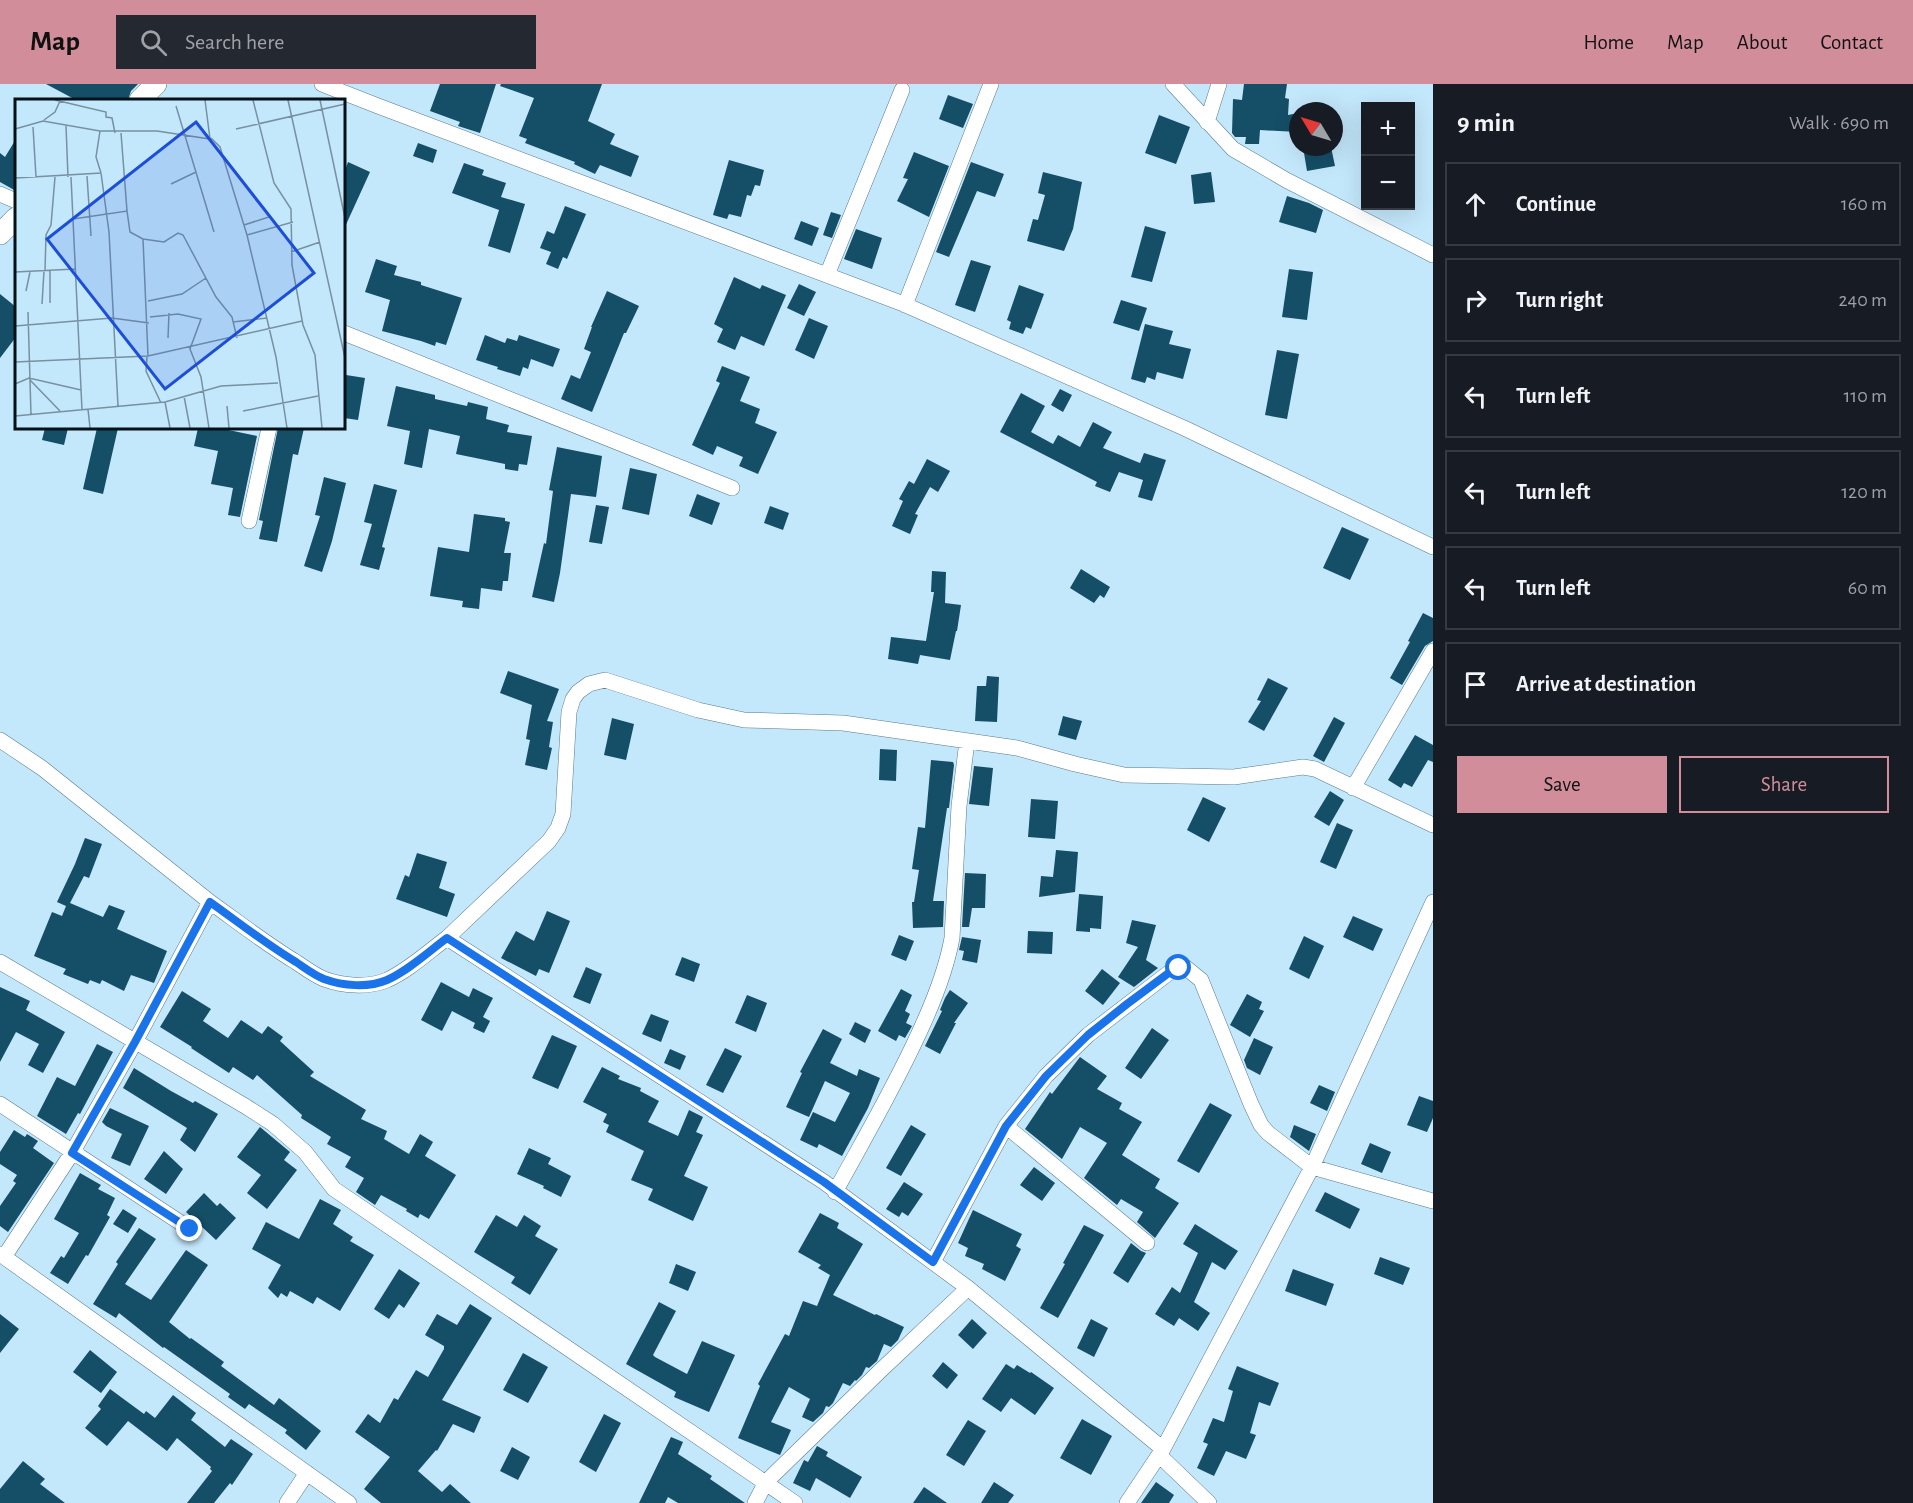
<!DOCTYPE html>
<html lang="en">
<head>
<meta charset="utf-8">
<style>
	body { margin:0; font-family:"Alegreya Sans",sans-serif; background:#242831; color:#f1f3f6 }
	.controls { position:absolute; right:18px; top:18px; display:grid; overflow:hidden; border-radius:0px; box-shadow:0 6px 24px #0002 }
	.controls button { width:54px; height:54px; display:grid; place-items:center; padding:0; border:0; border-bottom:2px solid #363941; background:#171b24; color:#f1f3f6; font:30px sans-serif }
	.compass { position:absolute; left:1289px; top:18px; width:54px; height:54px; border-radius:50%; background:#171b24; box-shadow:0 6px 24px #0002; rotate:308deg }
	.stop { position:absolute; width:18px; height:18px; margin:-14px; border:4px solid #1a73e8; border-radius:50%; background:#fff }
	.stop.end { background:#1a73e8; border-color:#fff; box-shadow:0 2px 6px #0008 }
	.list { margin:0; padding:0; list-style:none }
	h2 { display:flex; justify-content:space-between; align-items:center; height:78px; margin:0; padding:0 24px; font-size:26px }
	h2 small { font-size:20px; font-weight:400; color:#9ea1a6 }
	.list li { display:grid; grid-template-columns:39px 1fr auto; gap:18px; align-items:center; box-sizing:border-box; height:84px; margin:0 12px 12px; padding:0 12px; border:2px solid #363941; border-radius:0px }
	.list b { display:block; font-size:22px; white-space:nowrap }
	.list em { font-size:20px; font-style:normal; color:#9ea1a6 }
	.actions { display:flex; gap:12px; padding:18px 24px }
	.actions a { flex:1; padding:14px 0; border:2px solid #d18e9a; border-radius:0px; text-align:center; font-size:21px; color:#d18e9a }
	.actions .main { background:#d18e9a; color:#111 }
	.icon { flex:none; width:33px; height:33px; fill:none; stroke:currentColor; stroke-width:2; stroke-linecap:round; stroke-linejoin:round }
	.map { position:relative; flex:none; width:1433px; height:1419px; overflow:hidden }
	header { display:flex; align-items:center; gap:36px; box-sizing:border-box; height:84px; padding:0 30px; background:#d18e9a; color:#111 }
	header strong { font-size:28px }
	nav { display:flex; gap:33px; margin-inline-start:auto; font-size:21px }
	.search { width:420px; height:54px; background:#242831; display:flex; align-items:center; gap:15px; box-sizing:border-box; padding:0 21px; border-radius:0px; color:#9ea1a6; font-size:22px }
	main { display:flex }
	aside { flex:1; background:#171b24 }
	.map>svg:first-child { display:block }
</style>
</head>
<body>
<header>
<strong>Map</strong>
<div class="search"><svg class="icon" aria-label="search" viewBox="0 0 24 24"><circle cx="10" cy="10" r="6"/><path d="M15 15l6 6"/></svg>Search here</div>
<nav><a>Home</a><a>Map</a><a>About</a><a>Contact</a></nav>
</header>
<main>
<div class="map">
<svg width="1433" height="1419" viewBox="0 0 1433 1419">
	<rect width="100%" height="100%" fill="#c3e7fb"/>
	<path fill="#144e67" d="M46 0H138L131 7 128 16H76Z
		M440 0H496L480 49 458 42 460 38 430 27Z
		M501 0H602L588 37 615 50 610 60 639 72 631 93 600 81 595 90 574 80 575 78 525 59 527 55 519 52 534 14 500 2Z
		M1244 0H1287L1285 14 1289 15 1288 31 1298 29V48L1260 46 1259 60H1245L1246 53H1235L1232 49 1233 15 1242 16Z
		M948 11 973 20 963 44 939 35Z
		M1159 31 1190 43 1176 80 1145 69Z
		M16 55V107L0 98V69L5 73Z
		M418 59 437 66 433 79 413 72Z
		M1303 63H1331L1335 82 1307 87Z
		M914 68 949 82 929 133 897 117 908 95 903 94Z
		M729 76 764 86 760 102 755 101 751 112 747 111 741 133 729 130 727 135 713 131Z
		M348 78 370 88 344 145V89Z
		M971 78 1004 90 995 113 977 107 949 173 936 168Z
		M464 79 484 86 482 91 506 99 501 113 525 120 510 169 488 162 499 126 452 109Z
		M1043 88 1082 98 1073 145 1064 167 1027 157 1033 135 1038 136 1045 111 1038 109Z
		M1211 88 1215 118 1194 120 1191 91Z
		M1287 112 1309 119 1323 126 1316 149 1279 138Z
		M565 122 586 130 567 175 563 173 558 185 546 180 551 168 540 164 547 147 554 150Z
		M831 128 841 131 832 154 823 151Z
		M801 137 819 144 812 162 794 155Z
		M1145 142 1166 148 1152 198 1131 193Z
		M856 145 882 154 872 185 844 175Z
		M376 175 397 182 394 191 421 198V201L462 214 446 261 436 258 435 262 421 257 382 247 390 216 365 208Z
		M971 176 991 182 975 228 955 221Z
		M1289 185 1313 188 1307 236 1282 233Z
		M734 193 760 205 762 201 786 211 764 262 741 252 735 266 717 258 723 245 714 240Z
		M799 200 816 208 804 232 787 224Z
		M1019 201 1044 210 1031 245 1026 243 1023 250 1009 245 1011 238 1007 236Z
		M607 207 639 222 626 249H624L592 328 561 315 571 291 580 295 591 268 584 265 592 243H591Z
		M0 210 16 223V253L0 274Z
		M1121 216 1147 224 1139 247 1113 239Z
		M809 234 828 242 814 275 795 266Z
		M1145 240 1173 247 1169 260 1191 265 1183 295 1157 288 1155 296 1147 293 1145 299 1131 295Z
		M485 251 505 259 507 254 517 257 519 251 560 265 553 283 531 275 528 285 523 283 520 292 497 285 498 283 476 276Z
		M1277 266 1299 270 1287 335 1265 331Z
		M722 282 750 293 740 317 760 325 755 339 777 348 758 390 739 382 743 373 717 362 713 371 692 361 720 299 716 297Z
		M346 291 365 294 358 336 344 334V305Z
		M396 302 435 311V315L467 322 468 318 488 323 486 335 509 341 507 348 532 352 527 381 519 380 518 387 505 385V380L456 370 460 352 429 345 422 384 404 380 410 347 387 342Z
		M1060 305 1072 311 1063 328 1051 321Z
		M1021 309 1045 322 1031 348 1053 360 1058 351 1080 363 1093 338 1112 348 1103 364 1140 379 1144 369 1166 376 1152 417 1138 413 1143 396 1119 388 1110 408 1095 402 1097 398 1000 348Z
		M45 344H68L64 361 42 356Z
		M97 344H118L103 410 83 405Z
		M198 344H219L257 352 240 433 228 431 233 404 211 400 218 367 194 362Z
		M278 344H304L298 371 293 370 277 458 259 455 263 437 259 436Z
		M557 363 602 372 596 413 571 410 560 489 554 518 532 513 544 459 546 460 553 407 549 406Z
		M927 375 950 387 938 408 930 403 915 430 918 431 910 450 892 442 903 417 899 415 909 397 914 400Z
		M630 384 657 390 649 431 622 425Z
		M324 393 346 399 332 457 322 488 304 482 320 432 315 431Z
		M374 400 397 406 382 463 385 464 379 486 360 481 372 440 364 438Z
		M697 410 720 419 712 441 689 432Z
		M596 421 609 423 602 460 589 458Z
		M770 422 789 429 783 446 764 439Z
		M474 430 505 434V437L510 438 504 469H511L508 497H503L502 507 481 504 479 525 462 523 463 517 430 512 438 463 469 468Z
		M1342 443 1369 455 1350 496 1323 484Z
		M1081 485 1110 503 1104 514 1100 511 1094 519 1070 504Z
		M932 487 946 488 945 519 961 521 957 547H956L950 576 920 571 918 580 888 575 891 553 926 557 934 508H931Z
		M1423 529 1433 534V557L1425 562 1402 601 1390 594 1410 558 1408 557Z
		M508 587 559 605 547 637 553 638 549 663 552 664 547 686 525 681 530 656 526 655 532 621 500 609Z
		M987 592 999 593 997 638 975 637 977 602H986Z
		M1268 594 1288 604 1264 647 1248 638 1261 617 1257 616Z
		M1063 632 1082 637 1076 656 1058 651Z
		M1334 633 1345 639 1324 678 1313 672Z
		M612 634 634 640 626 676 604 671Z
		M1415 651 1433 661V678L1428 676 1412 703 1404 699 1401 704 1388 696Z
		M880 665 897 666 896 697 879 696Z
		M931 676 953 678 954 681 949 724H947L933 817H944L943 843 913 844 912 818H914L919 786 912 785 918 743 925 744Z
		M974 682 993 684 989 722 969 720Z
		M1330 707 1344 716 1329 742 1314 733Z
		M1203 713 1226 724 1209 758 1187 746Z
		M1031 715 1058 717 1055 755 1028 753Z
		M1337 739 1353 746 1336 785 1320 778Z
		M85 754 102 760 89 794 84 792 70 819 103 833 109 821 125 827 117 845 167 867 154 899 131 891 124 907 102 896 100 900 90 896 88 900 63 890 66 885 34 872 52 828 62 832 66 822 57 818 75 780Z
		M1056 766 1078 768 1075 808 1039 813 1041 792 1053 793Z
		M417 769 447 778 439 804 455 810 447 833 396 815 405 791 409 793Z
		M965 789 986 790 985 824H972L969 843H962Z
		M1079 810 1103 812 1101 845 1090 844V848L1076 847Z
		M547 827 570 837 549 889 539 885 536 892 501 874 516 847 534 857Z
		M1353 832 1383 845 1373 867 1343 853Z
		M1132 836 1156 841 1146 876 1158 884 1134 903 1118 893 1138 863 1126 859Z
		M1028 847 1053 848 1052 870 1027 869Z
		M899 851 914 857 906 877 891 871Z
		M1304 852 1324 862 1309 895 1289 885Z
		M962 853 981 856 977 879 962 876 964 867 959 866Z
		M682 873 700 880 694 898 675 891Z
		M586 883 602 890 590 920 573 913Z
		M1102 885 1120 899 1103 921 1085 907Z
		M441 898 469 913 473 904 493 914 483 933 490 937 484 949 473 944 475 939 452 927 442 947 421 936Z
		M0 903 30 917 26 926 65 948 43 989 28 981 39 960 16 948 0 978Z
		M901 905 912 911 905 927 910 930 906 939 912 942 905 954 899 951 896 957 878 947Z
		M950 906 968 919 954 939H956L940 970 925 962 942 927 940 926 945 914Z
		M182 907 211 925 203 937 228 954 241 936 262 950 268 942 283 953 280 957 314 988 310 992 366 1026 361 1035 387 1047 384 1055 409 1070 420 1050 433 1058 425 1072 456 1091 429 1135 420 1130 418 1134 406 1127 407 1125 381 1111 375 1121 356 1108 364 1094 345 1083 351 1073 327 1060 331 1053 301 1034 302 1031 257 991 253 996 233 983 229 989 191 964 192 963 160 943Z
		M1247 910 1262 918 1259 925 1264 927 1250 953 1230 941Z
		M747 911 767 919 756 948 735 939Z
		M651 930 669 937 661 958 642 950Z
		M855 938 871 946 865 959 849 950Z
		M1152 944 1169 956 1141 995 1125 984Z
		M823 945 842 955 830 979 857 992 859 985 880 994 868 1024 842 1072 819 1060 817 1064 800 1056 813 1028 835 1038 850 1009 825 997 809 1033 786 1023 802 989 800 988Z
		M552 951 577 962 558 1005 532 994Z
		M1254 954 1273 963 1260 991 1247 984 1244 976Z
		M97 960 113 968 80 1030 78 1029 66 1050 37 1032 57 993 75 1002Z
		M725 964 742 972 723 1009 706 1001Z
		M670 965 686 972 680 986 664 979Z
		M1080 973 1107 992 1097 1005 1122 1019 1119 1025 1142 1038 1122 1071 1160 1095 1155 1104 1179 1119 1155 1154 1137 1138 1143 1128 1121 1115 1117 1121 1084 1094 1107 1059 1080 1043 1062 1075 1025 1045 1050 1008 1052 1010Z
		M602 983 620 992 618 995 641 1004 640 1007 659 1017 648 1038 678 1052 689 1026 703 1033 696 1048 703 1051 684 1092 708 1103 693 1137 648 1116 653 1105 631 1096 644 1067 606 1048 609 1041 603 1038 607 1030 583 1018Z
		M134 984 171 1007 193 1019 195 1017 218 1030 195 1068 180 1056 187 1044 123 1004Z
		M1319 1001 1335 1008 1327 1027 1310 1019Z
		M1419 1012 1433 1017V1034L1427 1048 1407 1041Z
		M1210 1019 1232 1031 1199 1089 1177 1077Z
		M110 1024 149 1042 130 1082 111 1074 122 1050 106 1042 102 1038Z
		M911 1041 926 1050 901 1092 886 1084Z
		M1294 1041 1316 1050 1309 1067 1290 1053Z
		M260 1043 290 1068 284 1076 297 1086 267 1125 247 1109 261 1091 237 1073Z
		M14 1046 25 1053 27 1050 38 1057 33 1064 54 1079 8 1148 0 1142V1122L16 1099 13 1097 17 1091 0 1080V1068Z
		M1370 1059 1391 1068 1382 1089 1361 1080Z
		M529 1064 551 1074 548 1080 571 1092 561 1113 543 1104 544 1102 517 1090Z
		M164 1067 183 1085 166 1110 144 1095Z
		M1034 1083 1055 1099 1042 1117 1020 1101Z
		M80 1089 101 1101 98 1105 115 1114 107 1131 110 1133 88 1172 86 1171 68 1200 50 1189 61 1172 64 1174 79 1149 54 1135Z
		M904 1098 923 1110 908 1132 902 1128 899 1133 886 1125Z
		M1325 1108 1360 1125 1350 1145 1315 1127Z
		M204 1109 217 1122 220 1119 236 1134 216 1156 186 1128Z
		M320 1115 341 1126 333 1140 353 1153 350 1157 374 1171 340 1227 317 1213 313 1220 290 1207 287 1213 281 1209 278 1214 268 1204 281 1181 252 1165 266 1138 299 1155Z
		M123 1125 137 1134 128 1149 113 1140Z
		M973 1126 1022 1150 1016 1162 1021 1165 1005 1197 982 1185 984 1180 965 1172 968 1164 958 1159Z
		M820 1129 839 1139 837 1144 863 1160 833 1211 875 1231 876 1230 904 1243 898 1256 891 1263 884 1260 877 1277 869 1284 866 1283 862 1291 856 1297 855 1296 850 1302 843 1299 833 1319 829 1323 826 1322 823 1329 813 1338 802 1333 810 1315 789 1303 771 1338 791 1346 780 1371 738 1354 760 1302 758 1300 785 1250 789 1252 803 1217 817 1222 830 1191 818 1184 821 1181 798 1168Z
		M496 1131 517 1143 524 1131 541 1142 535 1152 558 1165 530 1211 511 1199 515 1193 474 1168Z
		M1195 1140 1238 1167 1225 1186 1212 1178 1194 1218 1210 1229 1198 1247 1179 1234 1174 1242 1155 1230 1172 1203 1180 1209 1198 1169 1183 1160Z
		M1084 1141 1104 1151 1058 1234 1040 1224 1065 1180 1063 1179Z
		M139 1144 156 1155 125 1200 151 1216 186 1166 208 1181 169 1238 190 1255 191 1254 224 1278 221 1282 274 1321 279 1314 321 1347 306 1366 285 1349 287 1346 249 1320 245 1325 228 1313 230 1310 164 1263 163 1264 119 1229 116 1234 93 1220 118 1180 116 1178Z
		M1131 1159 1141 1167 1146 1169 1128 1199 1113 1189Z
		M1380 1173 1410 1184 1403 1201 1374 1190Z
		M676 1180 696 1188 688 1207 669 1199Z
		M399 1185 420 1199 404 1224 399 1220 389 1235 374 1225Z
		M1293 1185 1334 1200 1326 1222 1285 1207Z
		M659 1218 676 1227 653 1271 655 1273 687 1290 702 1257 735 1271 709 1328 674 1313 676 1308 626 1280Z
		M470 1220 492 1234 442 1316 481 1333 474 1349 453 1340 437 1367 436 1366 418 1387 442 1408 450 1400 471 1419H381L364 1405 390 1373 355 1348 368 1330 380 1339 394 1314 398 1316 416 1286 428 1293 444 1265V1262L425 1251 437 1230 457 1241Z
		M0 1230 19 1245 0 1269Z
		M972 1235 987 1249 973 1265 958 1251Z
		M1091 1235 1108 1244 1094 1273 1077 1264Z
		M90 1266 117 1288 101 1309 73 1288Z
		M523 1269 548 1283 528 1319 503 1306Z
		M943 1278 958 1291 947 1305 932 1292Z
		M1006 1280 1014 1285 1017 1281 1030 1289 1031 1288 1054 1304 1035 1331 1011 1314 1001 1328 982 1315Z
		M1237 1282 1279 1299 1270 1322 1259 1318 1250 1349 1256 1351 1246 1375 1226 1367 1214 1392 1197 1384 1208 1360 1203 1358 1213 1334 1224 1338 1233 1307 1228 1305Z
		M110 1305 144 1330 146 1327 155 1334 173 1311 196 1329 191 1336 225 1363 231 1355 253 1370 232 1401 230 1399 214 1419H187L212 1387 210 1385 211 1383 177 1354 167 1367 128 1337 107 1362 85 1344 101 1325 98 1322Z
		M604 1330 621 1339 596 1388 579 1378Z
		M1082 1335 1112 1352 1091 1391 1060 1374Z
		M968 1336 986 1347 964 1382 946 1371Z
		M671 1353 683 1358 678 1370 712 1392 710 1395 745 1419H678L668 1413 665 1419H639Z
		M817 1362 828 1368 826 1372 862 1393 850 1414 816 1394 810 1407 793 1399 804 1376 808 1378Z
		M512 1363 530 1373 518 1396 500 1387Z
		M23 1377 45 1395 40 1400 65 1419H0V1405Z
		M994 1398 1014 1411 1008 1419H981Z
		M1156 1398 1174 1411 1169 1419H1141Z
		M924 1403 947 1419H913Z"/>
	<g fill="none" stroke-linecap="round" stroke-linejoin="round">
		<g stroke="#5a7b8d" stroke-width="16">
			<path id="street" d="M322 0 378 22 901 219 1184 344 1433 463
				M1173 0 1233 65 1286 96 1433 171
				M1207 38 1219 0
				M0 110 16 117
				M827 191 902 6
				M905 221 991 0
				M344 249 732 404
				M249 437 269 344
				M0 656 42 684 210 818
				M1353 704 1433 567
				M447 854 549 757 558 744 563 730 569 628 573 615 578 608 589 600 605 596 698 626 744 636 843 639 1017 664 1075 680 1124 691 1234 693 1303 683 1315 685 1433 741
				M0 878 245 1022 273 1040 305 1068 334 1105 795 1419
				M0 1020 190 1145
				M1006 1042 1147 1159
				M835 1108C864 1055 894 1004 919 949 933 919 946 887 952 854L959 722 967 657
				M0 1170 349 1419
				M4 1173 72 1069 135 958 210 818C238 838 266 860 296 878 305 884 314 891 324 895 343 902 368 904 387 896 409 886 428 868 447 854L824 1098 968 1204 1163 1365
				M933 1178 1006 1042 1046 992 1088 951 1170 888 1179 884 1185 883 1201 896 1251 1020 1261 1041 1268 1049 1312 1083 1433 1117
				M1159 1371 1209 1419
				M287 1419 307 1389
				M755 1419 766 1398 880 1287 968 1204
				M1127 1419 1163 1365 1312 1083 1433 818"/>
		</g>
		<g stroke="#5a7b8d" stroke-width="22">
			<path id="secondary" d="M140 16 156 0
				M0 150 16 134"/>
		</g>
		<use href="#street" stroke="#fff" stroke-width="15"/>
		<use href="#secondary" stroke="#fff" stroke-width="21"/>
	</g>
	<g fill="none" stroke-linecap="round" stroke-linejoin="round">
		<path stroke="#1a73e8" stroke-width="8" d="M190 1145 72 1069 135 958 210 818C238 838 266 860 296 878 305 884 314 891 324 895 343 902 368 904 387 896 409 886 428 868 447 854L824 1098 933 1178 1006 1042 1046 992 1088 951 1127 920 1170 888 1179 884"/>
	</g>
	<g transform="translate(15 15)">
		<rect width="330" height="330" fill="#c3e7fb"/>
		<path fill="none" stroke="#7791a0" stroke-width="1.5" d="M40 1 91 13V18L97 19 100 34M238 1 259 84 276 110 277 166 288 226 300 256 307 329M273 1 330 259M305 1 330 119M161 7 199 133M29 21 40 13 45 2M51 27 53 78M18 28 21 78M0 30 28 22 85 32H142L195 40 190 1M221 30 330 5M106 34 112 112M196 39 205 48 232 136 261 258 272 329M86 74 94 133 103 307M72 77 76 137M56 78 67 311M0 79 86 74 81 58 85 32M156 85 181 73M58 120 112 112 115 133 128 140 133 257M229 126 254 118M232 136 278 123M128 140 149 143 163 134 168 136 201 198 217 218 222 239M276 153 305 143M35 171V204M30 172 31 136 36 126 40 78M0 173 60 170M11 192 15 173M133 202 167 195 191 179M27 205 29 172M13 213 16 316M135 218 163 215 186 220 175 250 186 278 194 329M218 223 252 219M0 227 97 219 134 224M153 239 154 214M132 258 131 272 146 304M0 263 133 257 287 222M15 281 45 312M0 285 14 279 66 291M169 297 175 329M150 303 155 329M212 307 214 329M73 310 75 329M228 312 303 297M0 317 150 303 206 287 263 284"/>
		<path fill="#1d4ed8" fill-opacity="0.15" stroke="#1d4ed8" stroke-width="3" d="M181 23 299 174 150 290 32 140Z"/>
		<rect width="330" height="330" fill="none" stroke="#051118" stroke-width="3"/>
	</g>
</svg>
<div class="controls">
<button>+</button>
<button>−</button>
</div>
<svg class="compass" viewBox="-18 -18 36 36"><path d="M0-13l5 13h-10z" fill="#e53935"/><path d="M0 13l5-13h-10z" fill="#9ea1a6"/></svg>
<div class="stop" style="left:1179px;top:884px"></div>
<div class="stop end" style="left:190px;top:1145px"></div>
</div>
<aside>
<h2>9 min<small>Walk · 690 m</small></h2>
<ul class="list">
<li><svg class="icon" aria-label="ahead" viewBox="0 0 24 24"><path d="M12 20V5M6 11l6-6 6 6"/></svg><div><b>Continue</b></div><em>160 m</em></li>
<li><svg class="icon" aria-label="right" viewBox="0 0 24 24"><path d="M7 20v-9h11M14 6l5 5-5 5"/></svg><div><b>Turn right</b></div><em>240 m</em></li>
<li><svg class="icon" aria-label="left" viewBox="0 0 24 24"><path d="M17 20v-9H6M10 6l-5 5 5 5"/></svg><div><b>Turn left</b></div><em>110 m</em></li>
<li><svg class="icon" aria-label="left" viewBox="0 0 24 24"><path d="M17 20v-9H6M10 6l-5 5 5 5"/></svg><div><b>Turn left</b></div><em>120 m</em></li>
<li><svg class="icon" aria-label="left" viewBox="0 0 24 24"><path d="M17 20v-9H6M10 6l-5 5 5 5"/></svg><div><b>Turn left</b></div><em>60 m</em></li>
<li><svg class="icon" aria-label="arrive" viewBox="0 0 24 24"><path d="M6 21V4h12l-3 4 3 4H6"/></svg><div><b>Arrive at destination</b></div></li>
</ul>
<div class="actions"><a class="main">Save</a><a>Share</a></div>
</aside>
</main>
</body>
</html>
